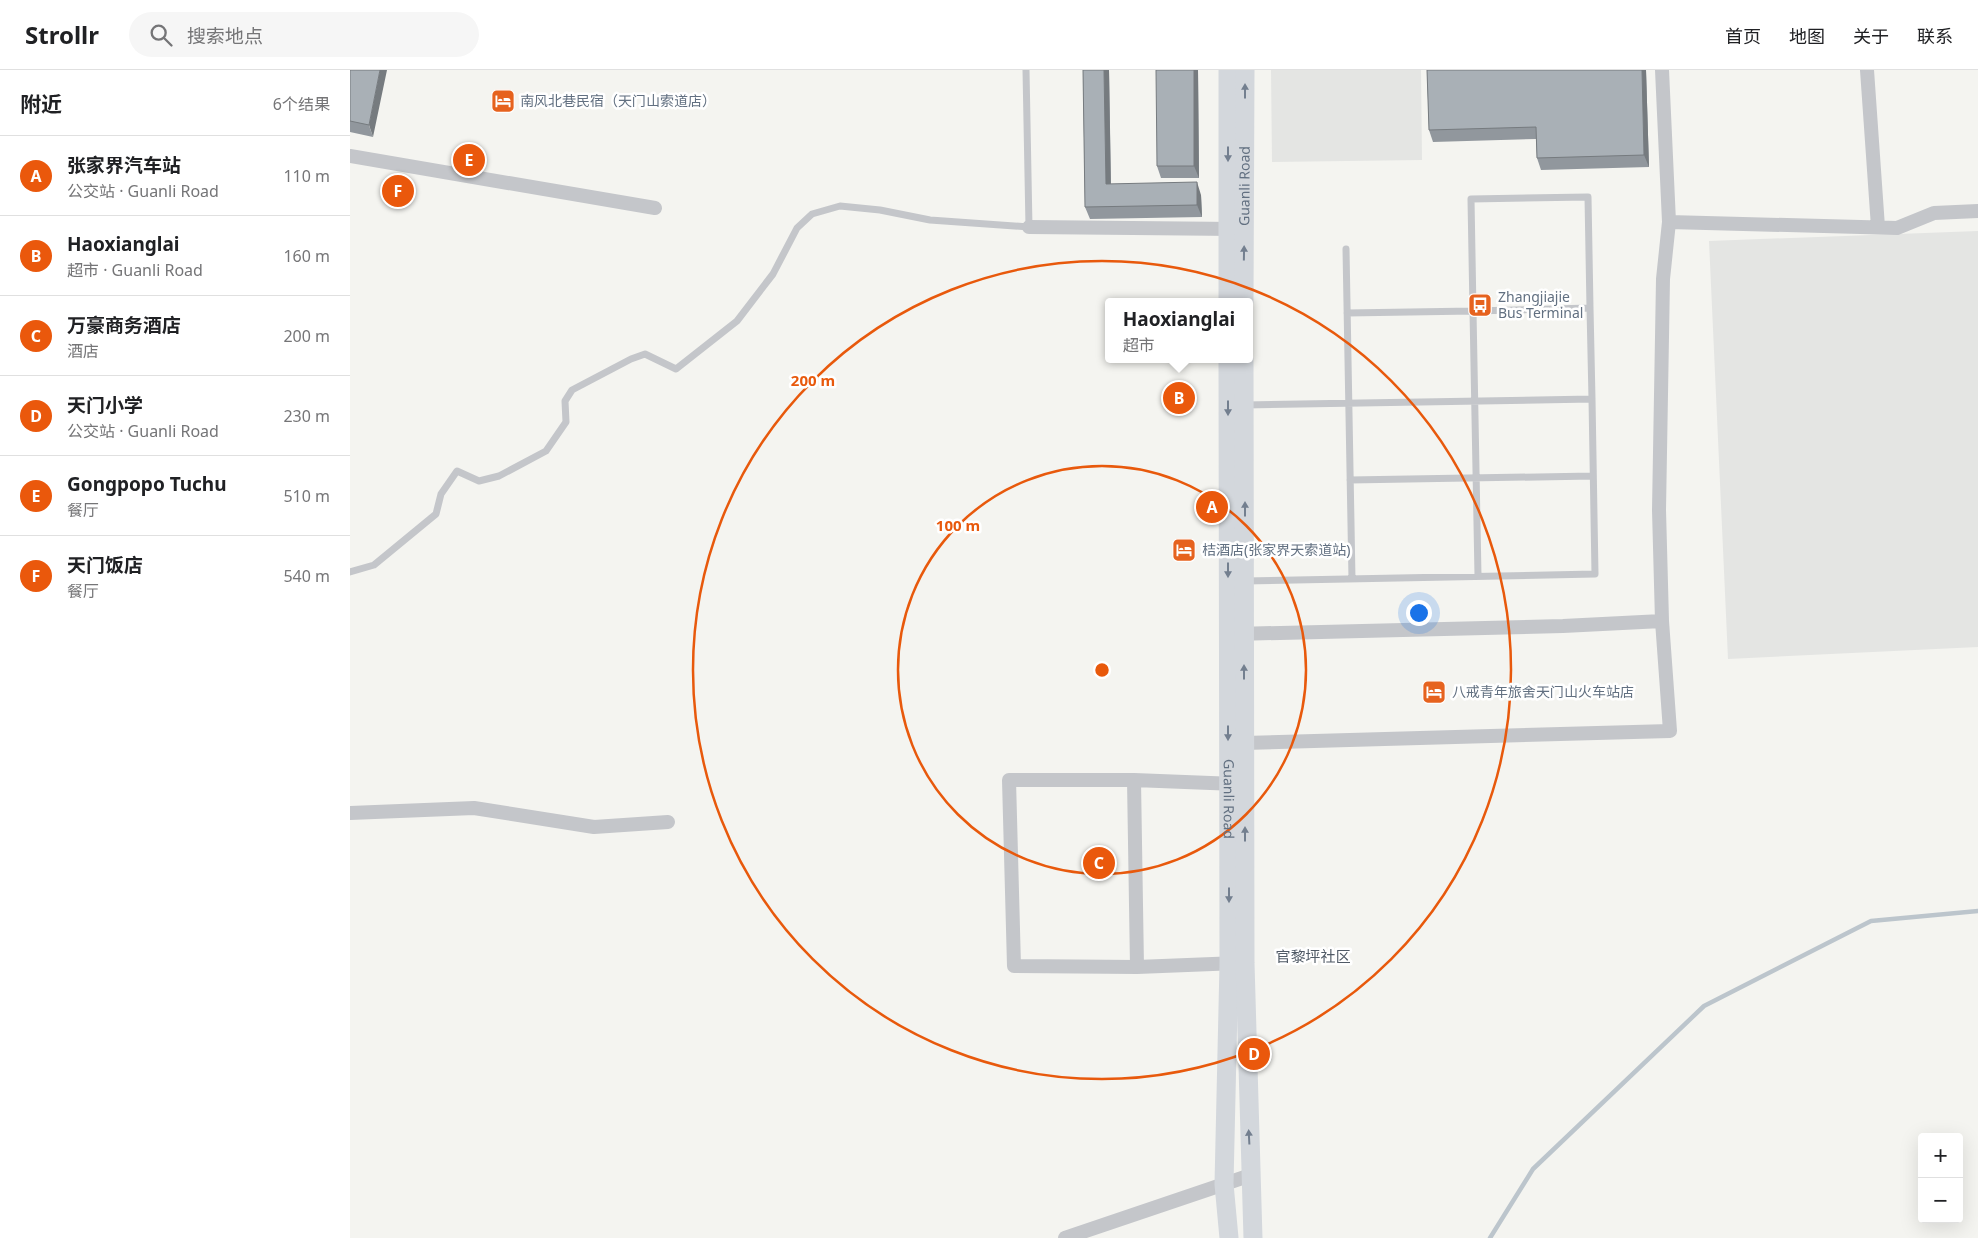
<!DOCTYPE html>
<html lang="zh">
<head>
<meta charset="utf-8">
<style>
	body { margin:0; font-family:"Noto Sans","Noto Sans SC",sans-serif; background:#f6f6f6; color:#202124 }
	.controls { position:absolute; right:15px; bottom:15px; display:grid; overflow:hidden; border-radius:5px; box-shadow:0 5px 20px #0002 }
	.controls button { width:45px; height:45px; display:grid; place-items:center; padding:0; border:0; border-bottom:1px solid #e0e0e0; background:#fff; color:#202124; font:25px sans-serif }
	.you { position:absolute; left:1068px; top:542px; width:18px; height:18px; margin:-12px; border:4px solid #fff; border-radius:50%; background:#1a73e8; box-shadow:0 0 0 8px #1a73e833 }
	.badge { display:grid; place-items:center; width:32px; height:32px; border-radius:50%; background:#ea580c; color:#fff; font-size:16px; font-weight:700 }
	.pin { position:absolute; translate:-50% -50%; border:2px solid #fff; box-shadow:0 1px 5px #0006 }
	.popup { position:absolute; left:755px; top:228px; width:148px; height:65px; box-sizing:border-box; display:grid; place-content:center; border-radius:5px; background:#fff; filter:drop-shadow(0 1px 4px #0005); font-size:16px; white-space:nowrap; color:#757577 }
	.popup b { font-size:19px; color:#202124 }
	.popup::after { content:''; position:absolute; left:50%; top:100%; margin-left:-10px; border:10px solid transparent; border-top-color:#fff }
	.list { margin:0; padding:0; list-style:none }
	h2 { display:flex; justify-content:space-between; align-items:center; height:65px; margin:0; padding:0 20px; font-size:21px }
	h2 small { font-size:16px; font-weight:400; color:#757577 }
	.list li { display:grid; grid-template-columns:32px 1fr auto; gap:15px; align-items:center; box-sizing:border-box; height:80px; padding:0 20px; border-top:1px solid #e0e0e0 }
	.list b { display:block; font-size:19px; white-space:nowrap }
	.list p { margin:0; font-size:16px; white-space:nowrap; color:#757577 }
	.list em { font-size:16px; font-style:normal; color:#757577 }
	.icon { flex:none; width:28px; height:28px; fill:none; stroke:currentColor; stroke-width:2; stroke-linecap:round; stroke-linejoin:round }
	.map { position:relative; flex:none; width:1628px; height:1168px; overflow:hidden }
	header { display:flex; align-items:center; gap:30px; box-sizing:border-box; height:70px; padding:0 25px; background:#fff; border-bottom:1px solid #e0e0e0 }
	header strong { font-size:24px }
	nav { display:flex; gap:28px; margin-inline-start:auto; font-size:18px }
	.search { width:350px; height:45px; background:#f6f6f6; display:flex; align-items:center; gap:12px; box-sizing:border-box; padding:0 18px; border-radius:28px; color:#757577; font-size:19px }
	main { display:flex }
	aside { flex:1; background:#fff }
	.map>svg:first-child { display:block }
</style>
</head>
<body>
<header>
<strong>Strollr</strong>
<div class="search"><svg class="icon" aria-label="search" viewBox="0 0 24 24"><circle cx="10" cy="10" r="6"/><path d="M15 15l6 6"/></svg>搜索地点</div>
<nav><a>首页</a><a>地图</a><a>关于</a><a>联系</a></nav>
</header>
<main>
<aside>
<h2>附近<small>6个结果</small></h2>
<ul class="list">
<li><span class="badge">A</span><div><b>张家界汽车站</b><p>公交站 · Guanli Road</p></div><em>110 m</em></li>
<li><span class="badge">B</span><div><b>Haoxianglai</b><p>超市 · Guanli Road</p></div><em>160 m</em></li>
<li><span class="badge">C</span><div><b>万豪商务酒店</b><p>酒店</p></div><em>200 m</em></li>
<li><span class="badge">D</span><div><b>天门小学</b><p>公交站 · Guanli Road</p></div><em>230 m</em></li>
<li><span class="badge">E</span><div><b>Gongpopo Tuchu</b><p>餐厅</p></div><em>510 m</em></li>
<li><span class="badge">F</span><div><b>天门饭店</b><p>餐厅</p></div><em>540 m</em></li>
</ul>
</aside>
<div class="map">
<svg width="1628" height="1168" viewBox="0 0 1628 1168">
	<rect width="100%" height="100%" fill="#f4f4f0"/>
	<path fill="#e4e5e3" d="M921 0H1071L1072 90 922 92Z
		M1628 161V577L1378 589 1359 171Z"/>
	<g fill="none" stroke-linecap="round" stroke-linejoin="round">
		<path stroke="#bcc5cc" stroke-width="4.5" d="M1140 1168 1183 1099 1354 936 1521 851 1628 841"/>
		<path stroke="#c4c6ca" stroke-width="7" d="M996 179 1002 509
			M1240 238 1238 127 1121 129 1123 241 1240 238 1242 329
			M997 243 1123 241 1128 506
			M1000 410 1243 406
			M0 502 24 495 86 444 91 424 107 401 129 411 149 406 196 381 216 352 215 331 222 320 281 289 295 284 326 299 387 251 423 204 447 158 462 144 490 136 530 140 580 150 679 157 676 0
			M895 511 1245 504 1242 329 895 335"/>
		<path stroke="#c4c6ca" stroke-width="14" d="M1517 0 1528 157
			M0 86 305 138
			M1319 152 1547 158 1584 143 1628 141
			M679 157 886 159
			M886 564 1213 556 1312 551
			M894 673 1320 661 1312 551 1309 440 1313 209 1319 152 1312 0
			M784 710 787 897
			M886 714 784 710H659L664 896 787 897 888 893
			M0 743 124 738 244 757 318 752
			M715 1168 901 1105"/>
		<g stroke="#d3d7dc" stroke-width="19">
			<path d="M878 0V232"/>
			<path id="s1" d="M894 232 895 0"/>
			<path id="s2" d="M878 289 879 894 874 1114 879 1168"/>
			<path d="M894 289 895 893 903 1168"/>
		</g>
	</g>
	<path fill="#91979d" d="M0 0 23 67 0 62Z
		M733 0H759L761 114 851 125 852 147 740 149 735 137Z
		M848 0 849 108H811L807 96Z
		M1077 0H1296L1299 97 1191 100 1187 88 1186 69 1083 72 1079 60Z"/>
	<path fill="#767b7f" d="M30 0H37L23 67 19 55Z
		M754 0H759L761 127 756 114Z
		M844 0H848L849 108 844 96Z
		M1292 0H1296L1299 97 1294 85Z
		M847 112 851 125 852 147 847 135Z"/>
	<path fill="#a9b0b6" stroke="#767b7f" d="M0 0H30L19 55 0 51Z
		M733 0H754L756 114 847 112V135L735 137Z
		M806 0H844V96H807Z
		M1077 0H1292L1294 85 1187 88 1186 57 1079 60Z"/>
	<defs><path id="oneway-solid" d="M-6-.8H1V-3.2L6.5 0L1 3.2V.8H-6Z" transform="scale(1.25)"/></defs>
	<g fill="#737f8f">
		<use href="#oneway-solid" transform="translate(895 21) rotate(-90)"/>
		<use href="#oneway-solid" transform="translate(878 84) rotate(90)"/>
		<use href="#oneway-solid" transform="translate(894 183) rotate(-89)"/>
		<use href="#oneway-solid" transform="translate(878 338) rotate(90)"/>
		<use href="#oneway-solid" transform="translate(895 439) rotate(-90)"/>
		<use href="#oneway-solid" transform="translate(878 500) rotate(90)"/>
		<use href="#oneway-solid" transform="translate(894 602) rotate(-90)"/>
		<use href="#oneway-solid" transform="translate(878 663) rotate(90)"/>
		<use href="#oneway-solid" transform="translate(895 764) rotate(-90)"/>
		<use href="#oneway-solid" transform="translate(879 825) rotate(90)"/>
		<use href="#oneway-solid" transform="translate(899 1067) rotate(-93)"/>
	</g>
	<g fill="none" stroke="#e8590c" stroke-width="2.5">
		<circle cx="752" cy="600" r="204"/>
		<circle cx="752" cy="600" r="409"/>
	</g>
	<defs>
		<g id="hotel-square" transform="scale(1.25)"><rect x="-9" y="-9" width="18" height="18" rx="4" fill="#e6621e" stroke="#fff"/><path d="M-6-4.5h1.5V1H6V5H4.5V3h-9V5H-6ZM-4 0a1.8 1.8 0 1 1 3.6 0ZM.5 0V-2.5h3Q6-2.5 6 0Z" fill="#fff"/></g>
		<g id="bus-square" transform="scale(1.25)"><rect x="-9" y="-9" width="18" height="18" rx="4" fill="#e6621e" stroke="#fff"/><path d="M-5-6H5V4H4V6H2V4H-2V6H-4V4H-5ZM-3.5-4V0h7V-4ZM-3.5 1.2v1.5H-2V1.2ZM2 1.2v1.5H3.5V1.2Z" fill="#fff"/></g>
	</defs>
	<g fill-rule="evenodd">
		<use href="#hotel-square" x="153" y="31"/>
		<use href="#bus-square" x="1130" y="235"/>
		<use href="#hotel-square" x="834" y="480"/>
		<use href="#hotel-square" x="1084" y="622"/>
	</g>
	<g text-anchor="middle" stroke-width="5" stroke-linejoin="round" paint-order="stroke">
		<g font-size="14" fill="#627081" stroke="#fff" text-anchor="start">
			<text x="170" y="36">南风北巷民宿（天门山索道店）</text>
			<text x="1148" y="232">Zhangjiajie<tspan x="1148" dy="16">Bus Terminal</tspan></text>
			<text x="852" y="485">桔酒店(张家界天索道站)</text>
			<text x="1102" y="627">八戒青年旅舍天门山火车站店</text>
		</g>
		<g font-size="14" fill="#627081" stroke="#fff">
			<text dy="5" stroke="none"><textPath href="#s1" startOffset="116">Guanli Road</textPath></text>
			<text dy="5" stroke="none"><textPath href="#s2" startOffset="440">Guanli Road</textPath></text>
		</g>
		<g font-size="15" fill="#505a66" stroke="#fff">
			<text x="963" y="892">官黎坪社区</text>
		</g>
	</g>
	<circle cx="752" cy="600" r="8" fill="#e8590c" stroke="#fff" stroke-width="2.5"/>
	<g font-size="15" text-anchor="middle" font-weight="bold" fill="#e8590c" stroke="#fff" stroke-width="5" stroke-linejoin="round" paint-order="stroke">
		<text x="463" y="316">200 m</text>
		<text x="608" y="461">100 m</text>
	</g>
</svg>
<div class="controls">
<button>+</button>
<button>−</button>
</div>
<div class="you"></div>
<div class="pin badge" style="left:862px;top:437px">A</div>
<div class="pin badge" style="left:829px;top:328px">B</div>
<div class="popup"><b>Haoxianglai</b>超市</div>
<div class="pin badge" style="left:749px;top:793px">C</div>
<div class="pin badge" style="left:904px;top:984px">D</div>
<div class="pin badge" style="left:119px;top:90px">E</div>
<div class="pin badge" style="left:48px;top:121px">F</div>
</div>
</main>
</body>
</html>
